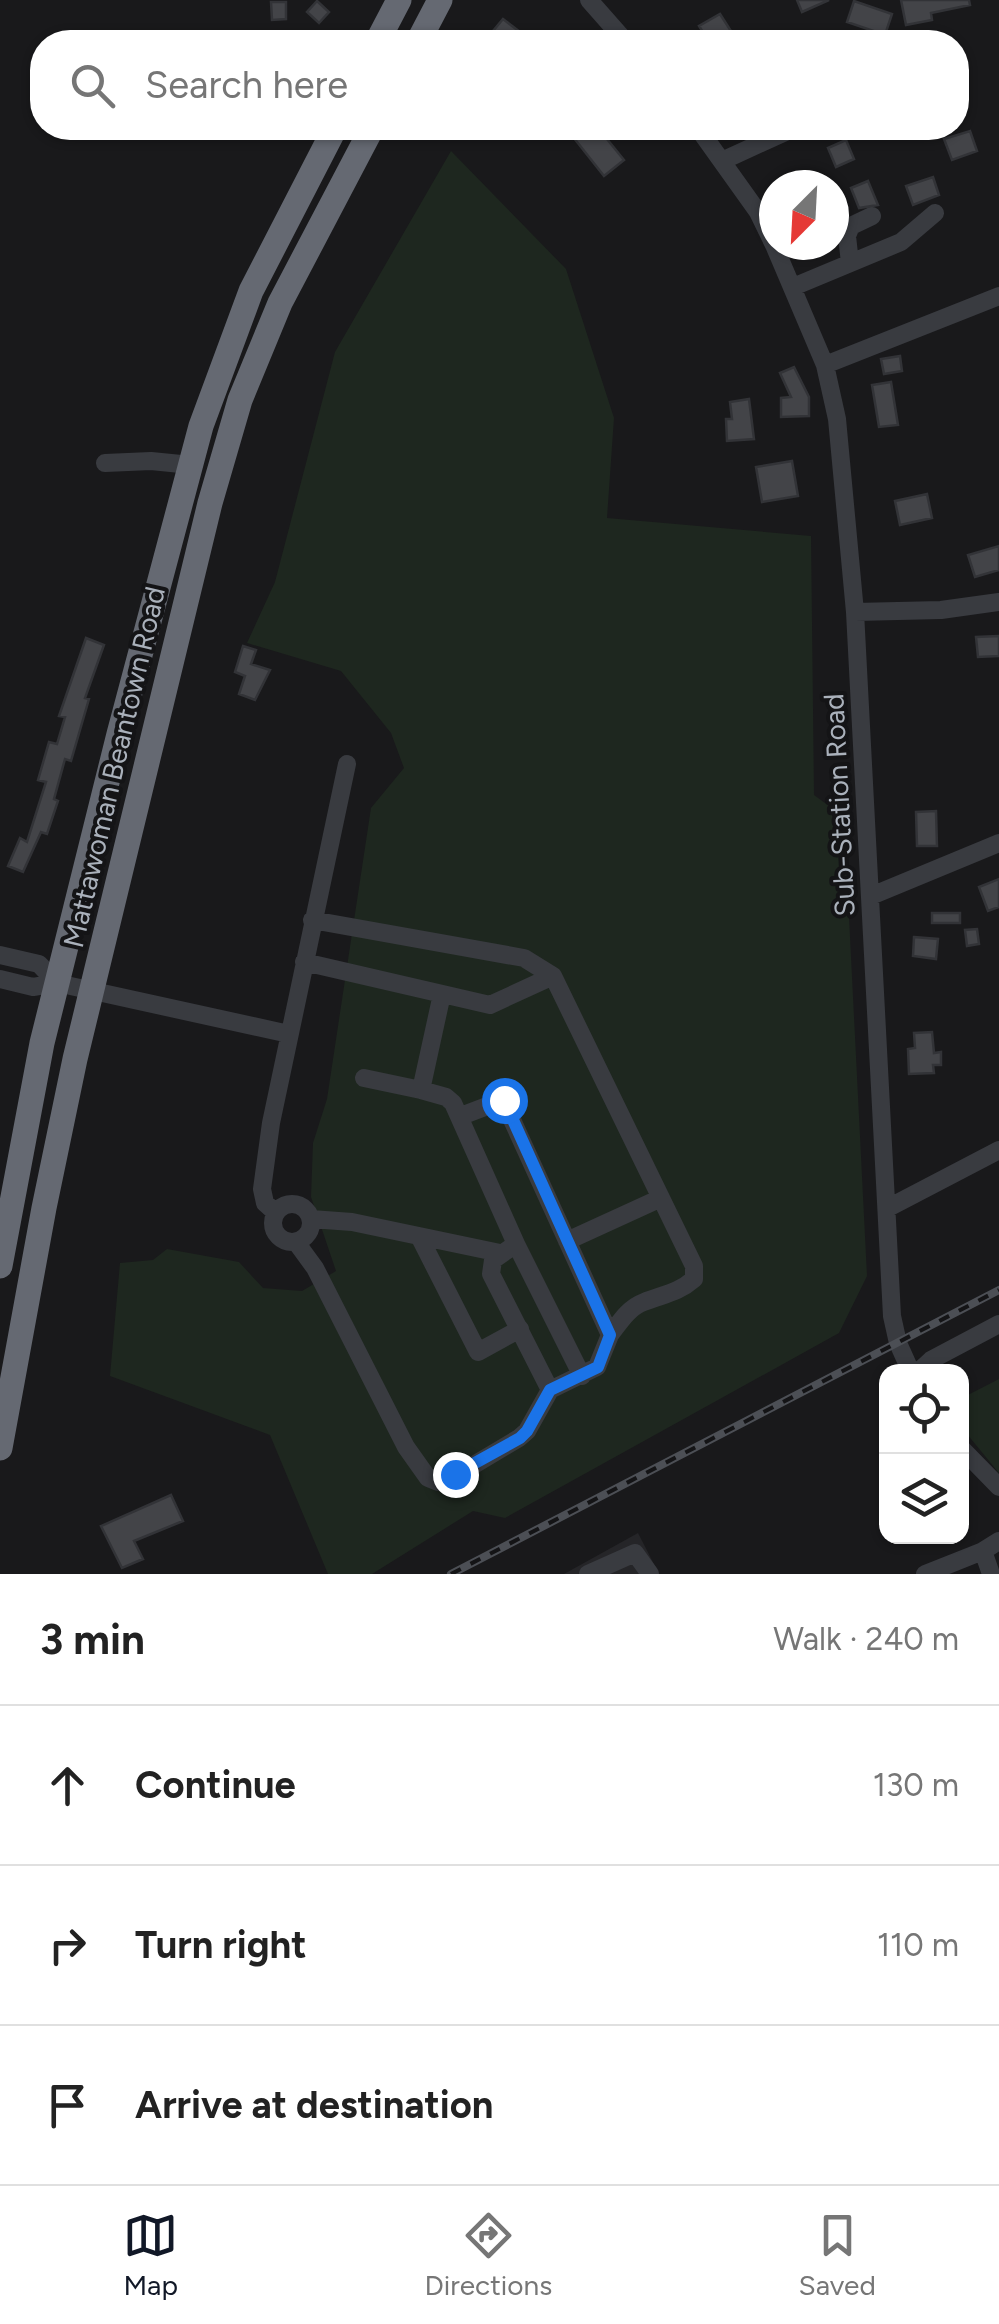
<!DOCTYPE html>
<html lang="en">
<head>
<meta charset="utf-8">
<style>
	body { margin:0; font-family:Figtree,sans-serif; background:#f6f6f6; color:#222 }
	.controls { position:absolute; right:30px; bottom:30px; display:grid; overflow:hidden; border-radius:20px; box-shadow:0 2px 8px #0004 }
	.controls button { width:90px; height:90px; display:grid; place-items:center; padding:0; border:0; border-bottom:2px solid #e0e0e0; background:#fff; color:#222; font:50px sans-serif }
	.compass { position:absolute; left:759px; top:170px; width:90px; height:90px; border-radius:50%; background:#fff; box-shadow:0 2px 8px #0004; rotate:204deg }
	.stop { position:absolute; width:30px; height:30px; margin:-22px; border:8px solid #1a73e8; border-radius:50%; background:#fff }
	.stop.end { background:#1a73e8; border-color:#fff; box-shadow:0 2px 10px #0008 }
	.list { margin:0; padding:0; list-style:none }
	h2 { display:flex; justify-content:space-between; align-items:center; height:130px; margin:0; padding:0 40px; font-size:42px }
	h2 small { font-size:32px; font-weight:400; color:#767676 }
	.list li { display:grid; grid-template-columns:65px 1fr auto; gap:30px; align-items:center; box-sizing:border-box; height:160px; padding:0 40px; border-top:2px solid #e0e0e0 }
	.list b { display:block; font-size:38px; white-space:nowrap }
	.list em { font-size:32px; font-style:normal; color:#767676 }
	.icon { flex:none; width:55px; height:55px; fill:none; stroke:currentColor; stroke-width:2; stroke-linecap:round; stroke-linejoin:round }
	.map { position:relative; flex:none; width:999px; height:1574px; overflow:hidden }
	.search { position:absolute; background:#fff; box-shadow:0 2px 8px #0004; left:30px; right:30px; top:30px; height:110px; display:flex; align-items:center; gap:25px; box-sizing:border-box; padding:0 35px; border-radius:40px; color:#767676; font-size:38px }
	.sheet { height:610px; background:#fff }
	nav { display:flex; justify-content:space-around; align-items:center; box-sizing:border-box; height:140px; border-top:2px solid #e0e0e0; background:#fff; font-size:28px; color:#767676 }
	nav a { display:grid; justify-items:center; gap:5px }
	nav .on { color:#111827 }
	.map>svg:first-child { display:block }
</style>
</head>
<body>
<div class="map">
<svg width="999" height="1574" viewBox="0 0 999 1574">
	<rect width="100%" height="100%" fill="#19191b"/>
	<path fill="#252528" d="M638 1533 659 1574H564Z"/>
	<path fill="#1e271f" d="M451 151 566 269 614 418 607 518 811 536 814 795 844 817 867 1276 839 1333 505 1518 473 1511 372 1574H328L270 1435 110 1376 120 1263 153 1260 167 1249 239 1262 263 1288 302 1291 336 1271 311 1197 313 1143 327 1099 371 808 404 768 391 733 341 671 247 643 275 582 335 352Z
		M999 1379V1473L962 1428V1398Z"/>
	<path fill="#434448" stroke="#323337" stroke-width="2.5" d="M797 0H829L802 12Z
		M901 0H969L970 5 931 13 932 20 906 25Z
		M317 1 329 12 319 23 307 12Z
		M854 1 892 14 885 35 847 22Z
		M271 2H286V19L272 20Z
		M720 14 738 42H709L699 26Z
		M503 19 524 35 518 42H495L488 37Z
		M566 128H598L624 160 604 176Z
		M970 131 977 151 952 160 944 139Z
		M846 140 854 159 836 167 828 148Z
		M933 177 939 195 913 205 906 186Z
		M868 181 878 205 859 208 851 188Z
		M900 356 902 371 884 374 881 359Z
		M794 367 809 397V416L781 417V398L791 397 780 373Z
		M891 382 898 425 879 427 872 385Z
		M749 399 754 439 727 441 726 419H732L730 402Z
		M792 461 798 496 762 502 756 467Z
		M927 494 932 518 900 525 895 501Z
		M999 546V570L975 577 968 555Z
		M999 636V656L978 657 976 637Z
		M86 638 104 645 85 698 89 699 71 761 65 759 54 799 58 801 47 834 41 832 23 872 8 866 20 838 27 842 46 782 38 780 49 742 57 744 65 717 59 716Z
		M243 646 256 650 251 664 270 670 255 700 239 694 245 676 235 672Z
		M936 811 937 846H917L916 812Z
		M999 879V907L988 911 979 887Z
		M932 913H960V923H932Z
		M977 929 979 944 967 946 965 930Z
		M914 937 938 939 936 959 913 956Z
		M932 1032 934 1053 941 1052V1065H933L934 1073 909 1074 908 1049 915 1048 914 1033Z
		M171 1495 183 1521 134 1541 143 1559 122 1568 101 1526Z"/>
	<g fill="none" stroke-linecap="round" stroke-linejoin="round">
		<path stroke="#393b40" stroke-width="18" d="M589 0 626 42
			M698 128 758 212 774 245
			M724 160 794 128
			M774 245 825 365 837 419 855 612 892 1316 898 1343 911 1372
			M850 263 847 236 851 226 872 216
			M793 287 901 242 935 213
			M825 365 999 296
			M105 463 151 461 191 465
			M855 612 941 610 999 602
			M871 896 999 843
			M312 920 524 958 553 976 694 1266V1279C678 1293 664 1294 644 1302 628 1308 620 1322 610 1335
			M0 955 39 964 57 983
			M304 962 490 1005 553 976
			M0 979 33 987 57 983 289 1034
			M442 994 421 1090 446 1097 453 1103 516 1244 493 1260 491 1274 550 1390
			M364 1078 421 1090
			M273 1223a19 19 0 1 1 38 0a19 19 0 1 1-38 0Z
			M888 1208 999 1150
			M276 1213 265 1203 262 1189 271 1123 347 764
			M311 1219 352 1222 500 1253
			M419 1236 478 1352 520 1329
			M567 1241 661 1198
			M296 1242 315 1268 406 1447 428 1478 438 1482 447 1481 519 1438 527 1431 550 1390 597 1367 610 1335 503 1100 461 1116
			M516 1244 582 1376
			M918 1372 931 1360 999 1324
			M962 1449 999 1487
			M588 1574 635 1553 650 1574
			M925 1574 983 1551
			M991 1574 983 1551 999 1541"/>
		<path stroke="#656972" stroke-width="25" d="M377 42 399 0
			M418 42 440 0
			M0 1266 42 1043 119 734 201 426 251 291 335 128
			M0 1448 44 1208 75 1059 210 503 240 400 280 303 372 128"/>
		<g stroke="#4c4f55" stroke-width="8">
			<path id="rail" d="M451 1574 999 1290"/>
		</g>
		<use href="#rail" stroke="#141416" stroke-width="4" stroke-dasharray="11" stroke-linecap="butt"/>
	</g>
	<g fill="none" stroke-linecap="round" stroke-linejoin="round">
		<path stroke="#1a73e8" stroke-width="12" d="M455 1474 520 1438 527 1431 550 1390 598 1367 610 1335 504 1100"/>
	</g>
	<g text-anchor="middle" stroke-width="8" stroke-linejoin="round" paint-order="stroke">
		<g font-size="28" fill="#aab1bb" stroke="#141416">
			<text transform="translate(114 767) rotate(-77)" y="10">Mattawoman Beantown Road</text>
			<text transform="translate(839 805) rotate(-93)" y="10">Sub-Station Road</text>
		</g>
	</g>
</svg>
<div class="controls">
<button><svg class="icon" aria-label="locate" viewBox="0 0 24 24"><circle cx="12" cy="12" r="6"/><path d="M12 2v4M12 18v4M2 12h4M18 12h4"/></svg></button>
<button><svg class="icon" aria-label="layers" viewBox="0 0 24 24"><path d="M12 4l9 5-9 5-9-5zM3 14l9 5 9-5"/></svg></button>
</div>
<svg class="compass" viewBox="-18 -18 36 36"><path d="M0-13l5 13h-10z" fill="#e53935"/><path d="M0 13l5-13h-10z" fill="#767676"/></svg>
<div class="stop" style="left:504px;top:1100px"></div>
<div class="stop end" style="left:455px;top:1474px"></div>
<div class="search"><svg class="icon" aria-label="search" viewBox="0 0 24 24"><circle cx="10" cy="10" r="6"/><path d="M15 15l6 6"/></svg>Search here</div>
</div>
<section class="sheet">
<h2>3 min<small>Walk · 240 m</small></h2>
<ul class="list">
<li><svg class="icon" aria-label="ahead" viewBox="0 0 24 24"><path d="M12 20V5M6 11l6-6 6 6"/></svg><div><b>Continue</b></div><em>130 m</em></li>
<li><svg class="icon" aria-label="right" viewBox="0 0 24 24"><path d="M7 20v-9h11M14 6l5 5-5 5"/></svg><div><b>Turn right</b></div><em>110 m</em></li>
<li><svg class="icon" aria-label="arrive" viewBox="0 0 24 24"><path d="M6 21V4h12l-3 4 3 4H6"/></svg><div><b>Arrive at destination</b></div></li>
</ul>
</section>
<nav>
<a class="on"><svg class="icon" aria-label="map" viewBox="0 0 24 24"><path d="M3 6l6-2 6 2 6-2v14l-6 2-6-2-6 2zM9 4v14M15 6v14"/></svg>Map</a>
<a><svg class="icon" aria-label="directions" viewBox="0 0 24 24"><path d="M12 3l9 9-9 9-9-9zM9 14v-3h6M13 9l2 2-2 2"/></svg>Directions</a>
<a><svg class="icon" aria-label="saved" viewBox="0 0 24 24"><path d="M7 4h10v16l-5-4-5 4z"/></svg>Saved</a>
</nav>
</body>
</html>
